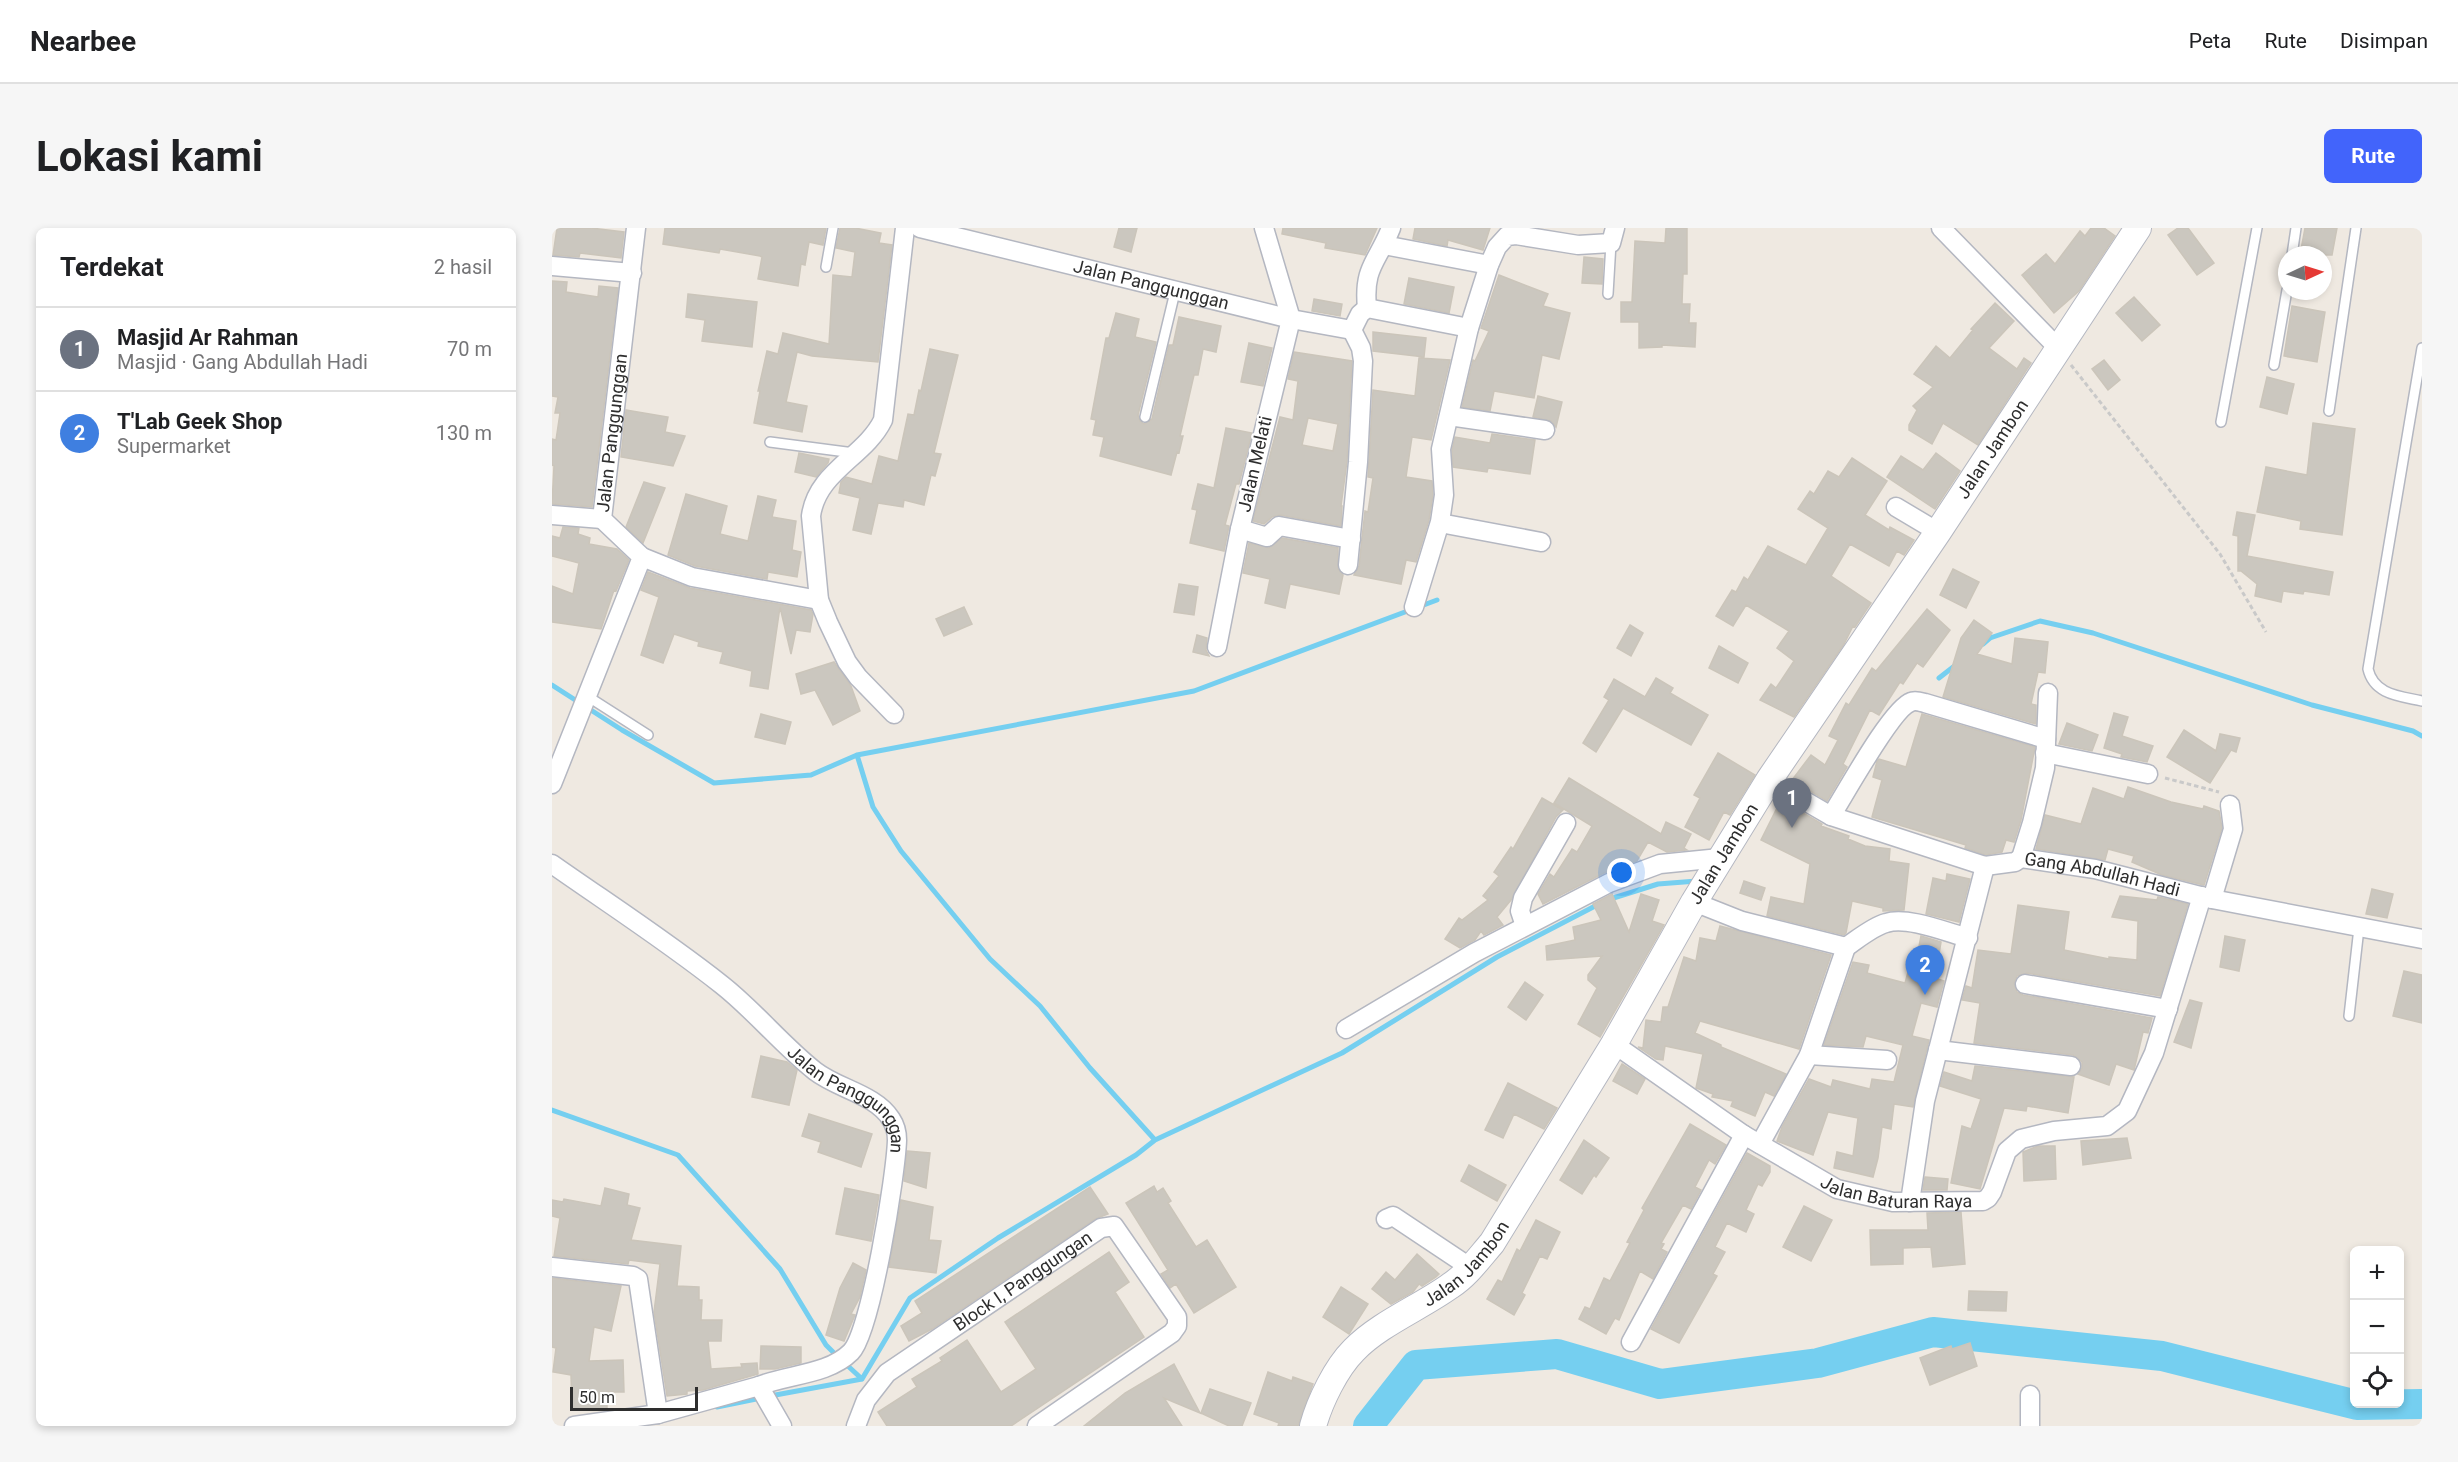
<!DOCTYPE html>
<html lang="id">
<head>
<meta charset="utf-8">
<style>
	body { margin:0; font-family:Roboto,sans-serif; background:#f6f6f6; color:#202124 }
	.controls { position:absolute; right:18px; bottom:18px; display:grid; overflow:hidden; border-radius:9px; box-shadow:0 3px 9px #0003 }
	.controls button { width:54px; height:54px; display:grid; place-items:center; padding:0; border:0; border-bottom:2px solid #e0e0e0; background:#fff; color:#202124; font:30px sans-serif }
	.compass { position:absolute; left:1726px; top:18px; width:54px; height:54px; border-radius:50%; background:#fff; box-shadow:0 3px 9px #0003; rotate:86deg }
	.scale { position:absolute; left:18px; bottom:15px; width:128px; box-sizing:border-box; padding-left:6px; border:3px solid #2e2e2e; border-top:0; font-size:16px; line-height:21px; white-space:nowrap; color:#2e2e2e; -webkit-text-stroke:4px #fff; paint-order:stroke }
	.you { position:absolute; left:1070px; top:645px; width:21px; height:21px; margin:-15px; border:4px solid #fff; border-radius:50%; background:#1a73e8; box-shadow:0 0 0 9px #1a73e833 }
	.badge { display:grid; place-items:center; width:39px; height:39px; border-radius:50%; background:#4264fb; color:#fff; font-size:20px; font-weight:700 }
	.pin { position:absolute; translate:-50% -50px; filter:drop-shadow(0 2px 3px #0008) }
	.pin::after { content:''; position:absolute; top:32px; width:21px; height:18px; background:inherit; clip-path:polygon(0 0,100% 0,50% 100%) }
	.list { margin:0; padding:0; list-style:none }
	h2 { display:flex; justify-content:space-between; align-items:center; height:78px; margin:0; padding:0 24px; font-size:26px }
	h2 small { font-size:20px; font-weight:400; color:#757577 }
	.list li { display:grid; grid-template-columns:39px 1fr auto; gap:18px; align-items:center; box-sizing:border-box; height:84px; padding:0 24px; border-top:2px solid #e0e0e0 }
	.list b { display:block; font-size:22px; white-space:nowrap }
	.list p { margin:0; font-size:20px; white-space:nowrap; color:#757577 }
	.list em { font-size:20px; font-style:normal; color:#757577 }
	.icon { flex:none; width:33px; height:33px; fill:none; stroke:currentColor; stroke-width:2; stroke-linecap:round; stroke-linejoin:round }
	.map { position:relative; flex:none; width:1870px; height:1198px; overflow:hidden; border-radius:9px }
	header { display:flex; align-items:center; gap:36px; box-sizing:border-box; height:84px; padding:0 30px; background:#fff; border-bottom:2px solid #e0e0e0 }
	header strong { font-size:28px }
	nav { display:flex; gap:33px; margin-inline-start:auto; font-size:21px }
	.intro { display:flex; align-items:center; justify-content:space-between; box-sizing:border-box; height:144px; padding:0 36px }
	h1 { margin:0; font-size:42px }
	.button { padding:15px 27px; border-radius:9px; background:#4264fb; color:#fff; font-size:21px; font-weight:700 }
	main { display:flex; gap:36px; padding:0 36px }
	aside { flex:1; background:#fff; border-radius:9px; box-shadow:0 3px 9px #0003 }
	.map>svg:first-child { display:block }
</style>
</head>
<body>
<header>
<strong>Nearbee</strong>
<nav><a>Peta</a><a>Rute</a><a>Disimpan</a></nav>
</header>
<div class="intro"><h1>Lokasi kami</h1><a class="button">Rute</a></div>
<main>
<aside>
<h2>Terdekat<small>2 hasil</small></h2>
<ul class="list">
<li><span class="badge" style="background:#6b7280">1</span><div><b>Masjid Ar Rahman</b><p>Masjid · Gang Abdullah Hadi</p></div><em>70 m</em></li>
<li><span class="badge" style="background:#3f7fe0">2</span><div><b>T'Lab Geek Shop</b><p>Supermarket</p></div><em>130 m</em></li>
</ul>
</aside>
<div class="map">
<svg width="1870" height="1198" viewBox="0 0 1870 1198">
	<rect width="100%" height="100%" fill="#efe9e1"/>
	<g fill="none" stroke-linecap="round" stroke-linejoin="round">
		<path stroke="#75cff0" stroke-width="5" d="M1431 416 1438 410 1488 393 1541 405 1760 477 1861 503 1870 508
			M1387 450 1405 436
			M0 457 70 502 162 555 259 547 305 527
			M1055 672 1106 656 1145 653
			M0 882 126 927 228 1041 274 1117 281 1124
			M603 912 538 840 488 778 438 731 349 623 321 579 305 527 642 463 885 372
			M297 1139 310 1151
			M310 1151 358 1070 446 1010 584 927 603 912 790 825 945 729 1047 676
			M218 1168 310 1151
			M165 1179 209 1170"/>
		<path stroke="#75cff0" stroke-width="30" d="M816 1198 864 1137 1005 1126 1108 1156 1266 1135 1381 1104 1610 1128 1805 1177 1870 1176"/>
	</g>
	<path fill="#cbc7bf" stroke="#cbc5ba" stroke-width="1.5" fill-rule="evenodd" d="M5 0H39L72 4 69 30 28 25 27 29 1 27Z
		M113 0H274L271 17 257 14 253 37 249 36 246 58 206 51 210 29 208 28 168 21 167 25 111 16Z
		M288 0H303L329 5 327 15 340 17 326 134 260 128 245 124 234 174 255 178 250 204 202 195 208 163H206L215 123 226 126 231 105 277 116 281 47 300 49 303 24 284 20Z
		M567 0H585L579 24 562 19Z
		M731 0H825L813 27 773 20 774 15 730 6Z
		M863 0H938L931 22 896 12 895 18 861 11Z
		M1114 0H1135V46H1131L1130 76H1138L1137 95H1144L1143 119 1110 117V119L1087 120V94H1069V74H1080L1083 13 1113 15Z
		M1539 0H1552L1563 8 1527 63 1502 85 1470 47 1494 26 1503 36 1528 3 1533 8Z
		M1626 0H1636L1662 35 1645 47 1616 7Z
		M1753 0H1785L1780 27H1748Z
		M1032 29 1051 31 1050 56 1030 55Z
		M947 47 996 66 991 78 1018 85 1007 131 990 127 982 170 942 163 938 183 910 179 921 132 923 133 937 103 929 100Z
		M857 50 902 59 897 85 852 76Z
		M0 53 15 54 14 64 46 69 47 58 66 60 40 279 0 276 2 238 0 237V211L4 212 8 185H3L6 169 0 168Z
		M136 66 205 74 200 119 150 113 153 92 134 89Z
		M1582 69 1608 97 1590 113 1564 85Z
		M762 71 790 76 788 88 760 83Z
		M1443 75 1462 93 1437 120 1465 141 1472 130 1479 135 1426 217 1391 195 1380 216 1357 202V197L1365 182 1361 178 1381 159 1362 146 1384 118 1398 130 1421 102 1419 101Z
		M1740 78 1773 84 1765 134 1732 128Z
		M564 85 587 91 583 109 604 114 586 187 588 193 592 196 600 191 617 117H621L627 89 669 98 664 124 651 121 646 147H642L628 208H631L627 225 625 224 619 247 548 228 552 209 541 207 544 192 539 191 554 110H557Z
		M821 104 874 110 872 129 821 123Z
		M697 115 720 120 711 158 689 154Z
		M378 121 406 127 382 225 389 226 383 248 379 247 372 277 352 272 351 279 326 275 319 306 301 302 308 270 287 265 289 254 294 249 320 256 327 228 346 233 356 186 362 187 367 162 369 163Z
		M742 124 800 133 795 233 789 278H790L789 298 728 287 720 289 712 296 701 293 728 189 741 192 746 153 736 151ZM756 190 786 196 781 223 750 217Z
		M867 130 898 132 879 212 860 209 854 249 880 253 881 267 877 292 864 334 854 332 849 356 802 347 807 338 813 283 816 284 821 250 816 249 821 162 863 168Z
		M1552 132 1568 152 1556 162 1540 141Z
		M1715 149 1742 156 1735 186 1708 179Z
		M986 168 1010 174 1004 199 999 193 981 189Z
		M74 182 116 189 113 204 133 208 121 238 69 229Z
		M1761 195 1803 201 1790 307 1748 301 1749 293 1705 284 1714 239 1755 247Z
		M674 200 700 205 687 256H684L673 297 677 298 672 323 638 315 645 282 640 281 646 256 662 260Z
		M940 206 983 212 978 246 936 240 935 244 901 239 900 222 903 209 938 215Z
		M247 225 277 231 276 235 264 249 243 244Z
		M1384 225 1408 243 1383 281 1335 249 1349 228 1371 242Z
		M1300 230 1335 253 1313 287 1337 302 1338 299 1362 312 1352 327 1345 323 1337 338 1298 316 1279 348 1319 375 1303 399 1301 398 1292 416 1242 489 1208 472 1219 456 1224 460 1242 433 1225 420 1237 403 1194 377 1181 398 1164 388 1180 362 1184 364 1192 349 1196 352 1216 318 1254 337 1276 300 1246 281 1258 263 1262 266 1276 243 1287 249Z
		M92 254 113 260 91 315 74 299Z
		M134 266 175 278 168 306 196 313 206 268 224 272 220 289 244 293 240 322 249 324 245 349 216 344 215 351 143 338 116 327Z
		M1685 284 1703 287 1695 328 1781 344 1777 367 1752 363 1751 366 1731 363 1729 374 1703 368 1705 356 1689 343H1686V308L1681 307Z
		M11 299 27 300 26 306 38 310 37 316 65 321 77 332 64 363 62 362 49 401 0 394V358L21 366 27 335 0 328V308L8 310Z
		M730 310 786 320V341L791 347 787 366 738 356 733 380 713 375 718 351 691 345 697 315 717 320Z
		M1401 341 1427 354 1414 380 1388 367Z
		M96 344 138 360 259 382 261 386 258 404 244 402 239 426 228 379 216 461 198 458 200 443 168 435 171 424 146 418 147 414 122 406 111 435 89 427 107 369 89 362Z
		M627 356 646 359 642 387 622 384Z
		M412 379 420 396 392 408 384 391Z
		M1375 381 1398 402 1371 439 1365 435 1351 456 1348 454 1327 487 1318 482 1291 536 1295 539 1275 573 1240 552 1259 527 1273 537 1286 512 1277 508 1294 475 1297 477 1320 440 1324 443Z
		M1422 392 1440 405 1425 426 1460 436 1463 410 1496 414 1493 445 1486 444 1479 476 1484 477V496L1391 469 1409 410Z
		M1078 397 1091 405 1079 428 1065 420Z
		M645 407 655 410 654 422 657 428 641 424Z
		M1167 418 1196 435 1186 455 1157 440Z
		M282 434 299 458 308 483 281 497 263 462 249 466 244 446Z
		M1104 450 1121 460 1118 465 1156 487 1139 517 1071 480 1044 524 1031 515 1057 472 1052 469 1062 451 1093 469Z
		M1562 485 1576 489 1570 508 1601 518 1595 534 1569 529 1570 526 1552 520Z
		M209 486 239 494 233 516 203 509Z
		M1370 486 1483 519 1469 592 1462 614 1454 612 1450 624 1434 627 1413 620 1414 617 1320 589 1330 552 1321 549 1325 533 1327 531 1354 539Z
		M1515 495 1546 507 1540 523 1507 516Z
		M1632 502 1664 523 1668 506 1688 510 1684 524 1679 522 1658 555 1615 529Z
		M1166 525 1203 547 1178 587 1172 584 1157 612 1133 599 1148 570 1142 567Z
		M1017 550 1109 606 1114 594 1139 606 1132 620 1135 622 1115 624 1096 614 1085 633 1052 645 991 676 986 666 998 646 1002 649 1020 621 1025 624 1040 598 1002 575Z
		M1576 559 1619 574 1651 581 1652 578 1667 583 1670 600 1652 657 1610 647 1580 634 1582 628 1556 621 1553 632 1484 621 1493 587 1529 596 1541 560 1572 571Z
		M990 570 1011 582 1004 589 959 672 945 689 951 697 932 707 929 703 923 712 908 720 893 711 907 690 910 692 936 672 931 668 947 648 942 644 959 619 961 621Z
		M1229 572 1270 596 1269 598 1297 608 1296 611 1313 618 1338 621 1337 633 1357 636 1352 682 1331 683V680L1300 673 1294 705 1292 707 1215 688 1219 669 1252 676 1258 636 1209 612Z
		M1395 646 1418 651 1407 694 1374 686 1381 650 1394 653Z
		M1192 653 1213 660 1209 672 1188 665Z
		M1820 661 1841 666 1835 690 1814 686Z
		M1060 666 1077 704 1089 666 1107 672 1100 693 1112 697 1048 809 1026 796 1045 760 1036 752V747L1050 728 995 732 994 718 1023 712 1021 699 1049 692 1041 676Z
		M1568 668 1605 672 1606 669 1636 676 1608 768 1475 745 1465 748 1462 755 1465 764 1471 767 1600 790 1596 805 1591 804 1582 842 1564 836 1557 857 1526 846 1530 840V834L1521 827 1422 815 1428 775 1410 772 1414 758 1420 760 1426 722 1459 726 1466 677 1517 684 1512 722 1557 731V729L1585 732 1586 693 1560 689Z
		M1168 698 1279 727 1247 821 1148 793 1143 805 1169 817V819L1234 846 1222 868 1213 864 1203 888 1179 878 1181 873 1160 869 1161 866 1144 860 1151 826 1113 818 1111 832 1104 831 1086 819 1091 820 1094 792 1109 794 1111 779H1116L1132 729 1144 733 1148 710 1164 713Z
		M1369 708 1389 714 1383 750 1392 753 1385 779 1369 775 1360 808 1377 812 1361 879 1342 876 1339 901 1330 899 1326 930 1321 949 1282 940 1285 924 1301 928 1306 890 1276 884 1261 927 1225 913 1230 899 1257 851 1279 859 1281 852 1318 861 1320 851 1342 854 1351 817 1314 808 1311 819 1272 817 1301 734 1317 737 1315 745 1353 755 1359 733 1364 734Z
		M1673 708 1693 712 1687 743 1668 739Z
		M1852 743 1870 747V795L1841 788Z
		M973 754 991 767 974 792 956 779Z
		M1638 772 1650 775 1639 820 1622 814Z
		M209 828 235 834 245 842 237 877 200 869Z
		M1070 836 1093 851 1085 866 1061 853Z
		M1423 838 1522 849 1516 885 1475 878 1474 883 1452 880 1428 961 1399 955 1410 898 1419 901 1429 871 1388 858 1392 844 1420 853Z
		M956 855 1005 880 992 901 962 886 951 910 933 902Z
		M257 886 320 906 309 939 266 924 269 914 250 908Z
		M1138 896 1174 917 1163 936 1157 932 1143 959 1149 962 1139 981 1131 977 1109 1015 1112 1016 1109 1021 1115 1024 1101 1051 1088 1043 1067 1092 1063 1090 1054 1106 1027 1091 1033 1079 1038 1081 1052 1050 1058 1053 1078 1015 1075 1014 1092 982 1090 980Z
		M1575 910 1579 930 1531 937 1529 913Z
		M1032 912 1057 930 1044 949 1042 947 1030 966 1008 952Z
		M1486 918H1503L1504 951 1472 953 1471 924Z
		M355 923 378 925 374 960 352 953Z
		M1195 925 1218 938V944L1210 958 1206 956 1194 982 1202 986 1194 1004 1175 995 1163 1019 1173 1024 1161 1046 1165 1048 1127 1115 1099 1101Z
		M917 937 954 957 945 973 909 953Z
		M1373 949 1396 951 1395 962H1371Z
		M602 958 605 964 611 960 619 973 616 975 644 1019 655 1012 684 1059 642 1085 624 1056 618 1060 609 1046 616 1042 574 975Z
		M538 959 556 986 543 991 380 1101 357 1113 349 1098 370 1085 363 1073Z
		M53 960 77 966 75 977 88 980 79 1012 129 1018 125 1058 147 1059V1072H150L149 1092H170L169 1113H156L159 1141 190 1139 189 1136 205 1135 206 1146 151 1162 135 1163V1166L115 1168 102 1084 108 1036 77 1032 76 1036 2 1028 8 990 0 988V972L11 974 12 971 49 978Z
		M293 960 327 967 319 1013 284 1006Z
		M349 972 381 979 377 1012 389 1013 384 1045 337 1039Z
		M1252 978 1280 992 1259 1033 1231 1019Z
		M1409 984 1413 1036 1381 1039 1379 1019 1351 1020V1036L1319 1037 1318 1002H1376L1375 985Z
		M984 992 1008 1004 995 1031 988 1028 970 1065 973 1067 962 1087 935 1071 946 1052 950 1054 965 1021 968 1023Z
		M557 1024 577 1054 563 1064 592 1109 459 1198H335L326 1184 365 1159 360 1151 390 1133 388 1130 415 1112 449 1164 484 1141 453 1094Z
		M865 1026 887 1046 884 1049 870 1058 867 1056 861 1064 839 1076 820 1061 834 1044 843 1052Z
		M301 1035 314 1042 308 1069 299 1086 303 1087 292 1113 274 1107 288 1060Z
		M0 1050 69 1058 59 1103 42 1099 37 1133 71 1132 72 1164H55V1181L20 1182 19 1147 1 1144 4 1120 0 1119Z
		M789 1059 816 1076 797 1106 771 1089Z
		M1417 1063 1455 1064 1454 1083 1416 1082Z
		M1418 1115 1425 1138 1378 1157 1368 1130 1399 1118 1400 1121Z
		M209 1118 249 1119V1135L223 1141H208Z
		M622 1136 648 1185 612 1170 630 1198H532L573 1165Z
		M716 1144 740 1153 741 1149 761 1156 746 1198H726L727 1195 702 1186Z
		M658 1161 699 1175 690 1198H677L649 1185Z"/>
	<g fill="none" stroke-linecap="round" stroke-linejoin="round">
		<g stroke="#b4b7c1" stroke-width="12">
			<path id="service" d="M1740 27 1744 0
				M274 39 281 0
				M1056 66 1059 15
				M1870 120 1816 441C1822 467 1848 468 1870 473
				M1722 137 1735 62
				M1777 183 1804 0
				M593 189 623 64
				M1669 194 1705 0
				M218 214 302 225
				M35 468 96 507
				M1797 788 1807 700"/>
		</g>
		<g stroke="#b4b7c1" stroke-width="21">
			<g id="minor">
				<path id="s1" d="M368 0 739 91 800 102"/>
				<path d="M712 0 739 91"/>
				<path d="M1389 0 1507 121"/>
				<path d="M832 17 937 37"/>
				<path d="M0 38 80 45"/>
				<path d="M815 80C811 39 825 35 839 0"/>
				<path d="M739 91 688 301 715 309 727 298 799 311"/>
				<path d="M800 102 808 86 815 80 917 100"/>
				<path d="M897 188 993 202"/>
				<path d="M1344 279 1386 304"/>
				<path d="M0 287 50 291"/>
				<path d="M888 295 989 314"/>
				<path d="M90 329 140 349 267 372"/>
				<path d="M796 337 806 234 811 133 809 120 800 102"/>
				<path d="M862 379 888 294 892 267 889 221 917 100 937 37 945 19 955 8 964 7 1026 17 1059 15 1063 0"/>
				<path d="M665 419 688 301"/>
				<path d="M342 486 306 449 295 434 276 394 267 372 259 288C265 243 313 229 331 192L353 0"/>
				<path d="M1493 525 1596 546"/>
				<path id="s2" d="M1217 552 1279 588 1433 638 1463 634 1469 630 1543 641 1660 671 1870 711"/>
				<path id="s3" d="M0 556 90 329 50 291 84 0"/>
				<path d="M1279 588C1292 568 1340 480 1359 474 1363 472 1369 474 1373 475L1494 511"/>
				<path d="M1469 630 1480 595 1493 540 1496 465"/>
				<path id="s4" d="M0 636C57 676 116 714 170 757 203 783 230 817 263 843 286 861 323 866 339 891 343 897 345 905 345 912 344 946 319 1104 299 1124 276 1147 236 1146 207 1158L106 1186 22 1198"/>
				<path d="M1660 671 1681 601 1678 577"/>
				<path d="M1142 674 1190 693 1294 719C1306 711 1320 699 1334 695 1355 688 1394 704 1416 710"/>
				<path d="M973 698 968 683 971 670 1014 595"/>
				<path d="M1473 756 1616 781"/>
				<path d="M794 801 922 725 1057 655 1108 636 1168 630"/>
				<path id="s5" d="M1062 816 1192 907 1285 961 1341 974 1431 973 1436 970 1440 964 1455 923 1469 911 1502 903 1555 898 1575 883 1602 825 1650 668"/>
				<path d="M1386 822 1519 838"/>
				<path d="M1257 827 1335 832"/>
				<path d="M1208 916 1257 827 1294 719"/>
				<path d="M1358 974 1373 873 1433 638"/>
				<path d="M834 991 841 988 919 1040"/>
				<path d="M0 1039 81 1048 86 1051 106 1186"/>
				<path d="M1079 1114 1192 907"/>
				<path d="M207 1158 230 1198"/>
				<path d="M1478 1167V1198"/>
				<path id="s6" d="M304 1198 314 1172 335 1145 549 1000 562 998 625 1089V1098L620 1105 485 1198"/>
			</g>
		</g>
		<g stroke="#b4b7c1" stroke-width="28">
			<g id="secondary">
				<path id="s7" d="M761 1198C768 1173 784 1140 802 1122 827 1096 869 1079 898 1058 915 1047 927 1030 940 1015L1062 816 1142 674 1217 552 1386 304 1586 0"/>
			</g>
		</g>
		<path stroke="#c9c9c9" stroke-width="3" stroke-dasharray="4.5 3" stroke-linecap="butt" d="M1519 137 1668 326 1714 404
			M1613 550 1667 564"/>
		<use href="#service" stroke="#fff" stroke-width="9"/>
		<use href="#minor" stroke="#fff" stroke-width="18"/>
		<use href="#secondary" stroke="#fff" stroke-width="26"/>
	</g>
	<g text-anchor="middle" stroke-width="4.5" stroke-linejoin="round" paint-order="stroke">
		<g font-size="18" fill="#2e2e2e" stroke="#fff">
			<text dy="6" stroke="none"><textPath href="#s1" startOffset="238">Jalan Panggunggan</textPath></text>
			<text dy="6" stroke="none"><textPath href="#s3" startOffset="386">Jalan Panggunggan</textPath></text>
			<text dy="6" stroke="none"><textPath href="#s7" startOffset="1202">Jalan Jambon</textPath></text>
			<text transform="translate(703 236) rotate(-77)" y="6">Jalan Melati</text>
			<text dy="6" stroke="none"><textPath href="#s7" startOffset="716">Jalan Jambon</textPath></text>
			<text dy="6" stroke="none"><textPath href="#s2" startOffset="354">Gang Abdullah Hadi</textPath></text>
			<text dy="6" stroke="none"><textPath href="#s4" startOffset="382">Jalan Panggunggan</textPath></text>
			<text dy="6" stroke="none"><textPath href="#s5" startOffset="326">Jalan Baturan Raya</textPath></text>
			<text dy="6" stroke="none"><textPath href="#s7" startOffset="230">Jalan Jambon</textPath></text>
			<text dy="6" stroke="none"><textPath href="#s6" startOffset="226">Block I, Panggungan</textPath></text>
		</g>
	</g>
</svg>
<div class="controls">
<button>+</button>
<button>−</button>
<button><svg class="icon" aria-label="locate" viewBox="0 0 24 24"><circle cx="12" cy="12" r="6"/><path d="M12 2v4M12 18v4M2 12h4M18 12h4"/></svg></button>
</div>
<svg class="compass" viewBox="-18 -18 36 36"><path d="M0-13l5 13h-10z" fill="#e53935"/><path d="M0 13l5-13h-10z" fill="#757577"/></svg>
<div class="scale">50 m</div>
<div class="you"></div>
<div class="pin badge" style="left:1240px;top:600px;background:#6b7280">1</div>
<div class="pin badge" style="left:1373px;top:767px;background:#3f7fe0">2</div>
</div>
</main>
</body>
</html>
